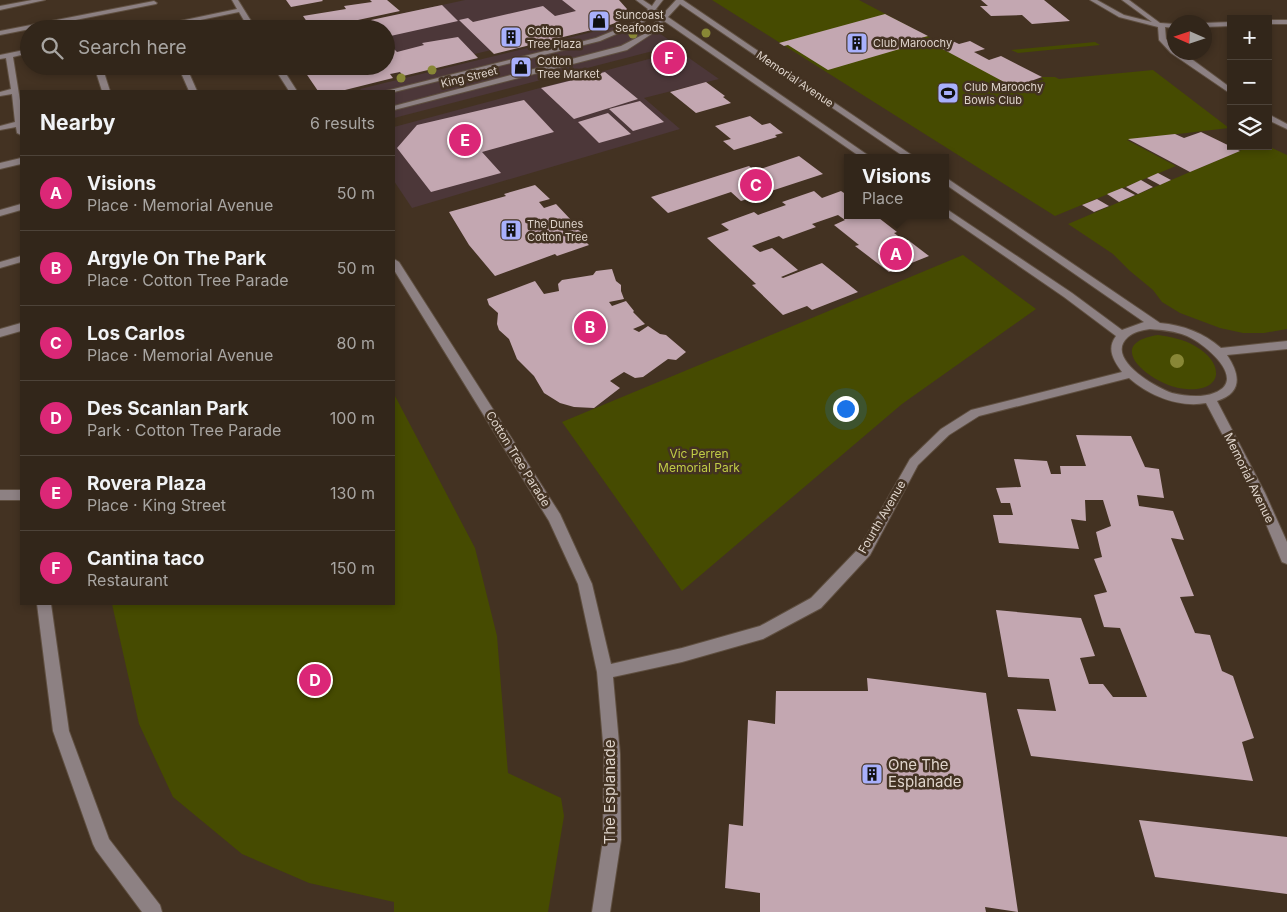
<!DOCTYPE html>
<html lang="en">
<head>
<meta charset="utf-8">
<style>
	body { margin:0; font-family:Inter,sans-serif; background:#3d3227; color:#f1f3f6 }
	.controls { position:absolute; right:15px; top:15px; display:grid; overflow:hidden; border-radius:0px; box-shadow:0 2px 8px #0003 }
	.controls button { width:45px; height:45px; display:grid; place-items:center; padding:0; border:0; border-bottom:1px solid #4d4339; background:#32261a; color:#f1f3f6; font:25px sans-serif }
	.compass { position:absolute; left:1167px; top:15px; width:45px; height:45px; border-radius:50%; background:#32261a; box-shadow:0 2px 8px #0003; rotate:273deg }
	.you { position:absolute; left:845px; top:408px; width:18px; height:18px; margin:-12px; border:4px solid #fff; border-radius:50%; background:#1a73e8; box-shadow:0 0 0 8px #1a73e833 }
	.badge { display:grid; place-items:center; width:32px; height:32px; border-radius:50%; background:#db2777; color:#fff; font-size:16px; font-weight:700 }
	.pin { position:absolute; translate:-50% -50%; border:2px solid #fff; box-shadow:0 1px 5px #0006 }
	.popup { position:absolute; left:844px; top:154px; width:105px; height:65px; box-sizing:border-box; display:grid; place-content:center; border-radius:0px; background:#32261a; filter:drop-shadow(0 1px 4px #0005); font-size:16px; white-space:nowrap; color:#a8a5a2 }
	.popup b { font-size:19px; color:#f1f3f6 }
	.popup::after { content:''; position:absolute; left:50%; top:100%; margin-left:-10px; border:10px solid transparent; border-top-color:#32261a }
	.list { margin:0; padding:0; list-style:none }
	h2 { display:flex; justify-content:space-between; align-items:center; height:65px; margin:0; padding:0 20px; font-size:21px }
	h2 small { font-size:16px; font-weight:400; color:#a8a5a2 }
	.list li { display:grid; grid-template-columns:32px 1fr auto; gap:15px; align-items:center; box-sizing:border-box; height:75px; padding:0 20px; border-top:1px solid #4d4339 }
	.list b { display:block; font-size:19px; white-space:nowrap }
	.list p { margin:0; font-size:16px; white-space:nowrap; color:#a8a5a2 }
	.list em { font-size:16px; font-style:normal; color:#a8a5a2 }
	.icon { flex:none; width:28px; height:28px; fill:none; stroke:currentColor; stroke-width:2; stroke-linecap:round; stroke-linejoin:round }
	.map { position:relative; flex:none; width:1287px; height:912px; overflow:hidden }
	.search { position:absolute; background:#32261a; box-shadow:0 2px 8px #0003; left:20px; top:20px; width:375px; height:55px; display:flex; align-items:center; gap:12px; box-sizing:border-box; padding:0 18px; border-radius:28px; color:#a8a5a2; font-size:19px }
	.panel { position:absolute; background:#32261a; box-shadow:0 2px 8px #0003; left:20px; top:90px; width:375px; height:515px; border-radius:0px }
	.map>svg:first-child { display:block }
</style>
</head>
<body>
<div class="map">
<svg width="1287" height="912" viewBox="0 0 1287 912">
	<rect width="100%" height="100%" fill="#433222"/>
	<path fill="#4c3739" d="M465 0H608L600 24 329 89 386 66V29H332Z
		M641 20 676 45 394 118V91H362L360 89Z
		M679 51 719 79 644 98 680 129 412 208 394 181V127Z"/>
	<path fill="#464b01" d="M712 0H859L1020 85 1044 80 1041 77H1055L1059 79 1153 70 1229 128 1127 140 1176 166 1055 216Z
		M1095 42 1100 45 1018 53 1011 50Z
		M1251 146H1268L1287 155V329L1264 333H1243L1220 328 1180 313 1162 302 1153 290 1130 271 1113 254 1068 224Z
		M963 255 1036 309 902 404 682 591 562 422Z
		M1158 335C1171 337 1183 339 1195 346 1224 362 1225 392 1186 389 1154 387 1099 344 1158 335Z
		M394 394 475 548 497 636 508 773 561 798 564 816 548 912H394V902L309 883 242 854 173 797 139 724 112 604H394Z"/>
	<path fill="#c3a7b1" d="M286 0H322L323 1 291 7Z
		M370 0H387L400 11 316 29H312L303 16 346 9 344 6 372 2Z
		M562 0H619L627 9 626 16 618 22 604 27 494 54 459 20 468 18 473 22 543 6 555 16 576 11Z
		M981 0H1044L1070 21 1032 24 1022 15 991 16 980 6H988Z
		M442 5 458 21 386 37V29H378L371 20Z
		M885 14 928 36 921 38 927 41 828 70 788 45 784 46 779 43Z
		M370 22 376 29H360L356 25Z
		M458 37 478 58 403 76 400 72 390 74 393 78 341 91H318L301 66H386V49L393 48 397 52 424 45 422 43Z
		M946 38 959 44 970 41 985 49 974 52 989 60 1001 56 1042 77 1020 85 1026 88 1019 90 937 46 941 45 934 41Z
		M605 72 638 99 574 119 541 88Z
		M706 82 725 96 723 97 731 103 696 113 670 92Z
		M524 100 554 132 482 152 501 173 431 192 397 148 417 125Z
		M640 101 664 122 633 131 609 109Z
		M608 113 631 134 599 143 578 122Z
		M750 116 762 125 770 123 783 133 775 135 777 137 734 150 723 141 731 139 715 126Z
		M1201 132 1240 151 1190 172 1128 139 1175 134 1184 138Z
		M799 156 823 174 741 201 731 192 668 213 651 197 749 166 755 171Z
		M1158 173 1171 180 1160 185 1147 178Z
		M1141 180 1153 187 1138 194 1126 187Z
		M535 185 550 199 539 202 544 208 556 204 572 221 559 226 564 232 577 228 587 238 583 239 589 245 557 256 555 254 495 276 469 245 449 212 506 196 504 194Z
		M1122 188 1135 195 1119 202 1107 194Z
		M814 191 822 198 841 191 847 195V215H875L897 232 894 233 905 241 908 240 929 256 889 272 855 246 859 245 834 225 845 220 838 215 812 224 816 227 783 239 779 236 752 246 760 252 772 248 798 270 781 277 783 278 822 263 858 292 812 310 807 306 783 315 752 285 756 284 707 238 729 230 721 224 754 212 758 215 786 205 782 202Z
		M1097 199 1109 206 1094 212 1082 205Z
		M612 269 616 281 621 285V291L624 299 609 302 612 306 626 301 634 311 633 312 645 324 633 329 639 332 648 326 660 334 666 335 686 352 676 360 668 359 643 377 635 378 624 372 610 381 620 388 594 408 574 407 560 403 544 393 534 376 517 359 509 339 499 330 497 324 498 313 489 305 487 299 535 281 544 294 559 291 558 284 562 280 593 275 596 271Z
		M1076 435 1131 436 1145 467 1159 469 1164 498 1137 495 1139 506 1173 511 1184 540 1171 538 1194 596 1180 597 1195 633 1210 635 1222 671 1233 676 1254 738 1242 742 1253 781 1031 756 1017 709 1056 711 1049 679 1008 677 996 610 1081 618 1095 656 1080 658 1089 684H1103L1113 697H1147L1120 628 1104 627 1094 595 1107 592 1094 559 1102 557 1096 532 1111 526 1103 500H1085L1086 521 1071 519 1079 549 999 543 993 515H1013L1010 503H1001L996 488 1021 487 1014 459 1047 461 1051 474H1061L1060 466H1086Z
		M867 678 986 693 1018 912 985 907 986 912H760V893L725 888 729 824 743 826 748 720 775 724 776 691H868Z
		M1139 820 1287 837V894L1155 877Z"/>
	<g fill="none" stroke-linecap="round" stroke-linejoin="round">
		<g stroke="#5f4f40" stroke-width="2">
			<path id="minor" d="M32 0H45L0 10V6Z
				M232 0H238L256 29H249L239 12 157 29H142L237 9Z
				M636 0H643L652 6 656 0H663L656 9 663 14 676 0H683L916 158H906L680 4 668 17 872 158H862L664 21 650 35 627 50 394 110V106L621 46 646 33 660 17 653 13 644 22 600 41 394 92 386 91 596 38 640 20 648 9Z
				M1090 0H1097L1124 15 1152 22 1122 0H1129L1160 23 1174 24V28L1165 27 1166 39 1174 47V52H1182L1231 88V94L1171 53 1159 40 1158 27 1119 17Z
				M154 1 157 3 156 4 0 35V31Z
				M1268 20H1287V24H1268Z
				M1231 22V26L1204 27V23Z
				M29 49V53L13 57 21 107V135L17 133 16 127 0 130V126L15 122 12 94 0 96V92L11 89 6 58 0 59V55Z
				M94 66H102L110 91H102Z
				M178 66H186L197 91H189Z
				M273 66H281L297 91H289Z
				M1268 114 1287 124V129L1268 120Z
				M21 158V164L0 169V163Z
				M945 177 1160 323C1183 325 1204 333 1221 348L1287 341V349L1227 355C1240 374 1243 393 1217 401L1265 493 1287 542V564L1282 562 1253 493 1206 403C1180 408 1149 396 1129 378L979 416 949 435 918 465 870 555 821 608 763 639 682 662 613 677 620 754 621 840 610 912H592L603 840 604 754 597 672 578 584 549 521 394 270V259L399 262 560 514 592 584 611 664 682 648 760 626 811 598 860 547 910 459 941 429 971 410 1122 372C1114 361 1106 349 1116 336L1064 297 945 215V208L1072 293 1122 330 1144 322 945 184ZM1150 329C1163 330 1175 331 1187 336 1204 343 1249 380 1214 393 1202 398 1185 396 1172 393 1155 387 1104 358 1128 337 1134 332 1142 330 1150 329Z
				M21 204V210L0 216V210Z
				M21 256V262L0 268V262Z
				M21 323V331L0 337V329Z
				M0 490H21V500H0Z
				M37 604H51L69 731 109 839 160 905 162 912H142L96 850 93 844 53 731Z"/>
		</g>
		<use href="#minor" fill="#8d8183" fill-rule="evenodd"/>
	</g>
	<g fill="#888736">
		<circle cx="706" cy="33" r="4.5"/>
		<circle cx="633" cy="34" r="4.5"/>
		<circle cx="432" cy="70" r="4.5"/>
		<circle cx="401" cy="78" r="4.5"/>
		<circle cx="1177" cy="361" r="7"/>
	</g>
	<defs>
		<g id="shop-square" transform="scale(1.125)"><rect x="-9" y="-9" width="18" height="18" rx="4" fill="#a8b0fc" stroke="#433222"/><path d="M-5-2.5h2.3a2.7 3.5 0 0 1 5.4 0H5L5.5 6h-11ZM-1.5-2.5h3a1.5 2.3 0 0 0-3 0Z" fill="#111"/></g>
		<g id="building-square" transform="scale(1.125)"><rect x="-9" y="-9" width="18" height="18" rx="4" fill="#a8b0fc" stroke="#433222"/><path d="M-4-6H4V6H1V3H-1V6H-4ZM-2.5-4.3h1.7v1.8h-1.7ZM.8-4.3h1.7v1.8H.8ZM-2.5-1h1.7V.8h-1.7ZM.8-1h1.7V.8H.8Z" fill="#111"/></g>
		<g id="stadium-square" transform="scale(1.125)"><rect x="-9" y="-9" width="18" height="18" rx="4" fill="#a8b0fc" stroke="#433222"/><path d="M0-5a6.5 5 0 1 0 0 10a6.5 5 0 1 0 0-10ZM-3.5-1.8h7v3.6h-7Z" fill="#111"/></g>
	</defs>
	<g fill-rule="evenodd">
		<use href="#shop-square" x="599" y="21"/>
		<use href="#building-square" x="511" y="37"/>
		<use href="#building-square" x="857" y="43"/>
		<use href="#shop-square" x="521" y="67"/>
		<use href="#stadium-square" x="948" y="93"/>
		<use href="#building-square" x="511" y="230"/>
		<use href="#building-square" x="872" y="774"/>
	</g>
	<g text-anchor="middle" stroke-width="5" stroke-linejoin="round" paint-order="stroke">
		<g font-size="11" fill="#dfd4cb" stroke="#433222" text-anchor="start">
			<text x="615" y="19">Suncoast<tspan x="615" dy="13">Seafoods</tspan></text>
			<text x="527" y="35">Cotton<tspan x="527" dy="13">Tree Plaza</tspan></text>
			<text x="873" y="47">Club Maroochy</text>
			<text x="537" y="65">Cotton<tspan x="537" dy="13">Tree Market</tspan></text>
			<text x="964" y="91">Club Maroochy<tspan x="964" dy="13">Bowls Club</tspan></text>
			<text x="527" y="228">The Dunes<tspan x="527" dy="13">Cotton Tree</tspan></text>
		</g>
		<g font-size="11" fill="#dfd4cb" stroke="#433222">
			<text transform="translate(469 77) rotate(-14)" y="4">King Street</text>
			<text transform="translate(795 79) rotate(34)" y="4">Memorial Avenue</text>
		</g>
		<g font-size="12" fill="#c0cc46" stroke="#433222">
			<text x="699" y="458">Vic Perren<tspan x="699" dy="14">Memorial Park</tspan></text>
		</g>
		<g font-size="12" fill="#dfd4cb" stroke="#433222">
			<text transform="translate(518 459) rotate(58)" y="4">Cotton Tree Parade</text>
			<text transform="translate(1249 478) rotate(64)" y="4">Memorial Avenue</text>
			<text transform="translate(882 517) rotate(-60)" y="4">Fourth Avenue</text>
		</g>
		<g font-size="15" fill="#dfd4cb" stroke="#433222" text-anchor="start">
			<text x="888" y="770">One The<tspan x="888" dy="17">Esplanade</tspan></text>
		</g>
		<g font-size="15" fill="#dfd4cb" stroke="#433222">
			<text transform="translate(610 792) rotate(-90)" y="5">The Esplanade</text>
		</g>
	</g>
</svg>
<div class="controls">
<button>+</button>
<button>−</button>
<button><svg class="icon" aria-label="layers" viewBox="0 0 24 24"><path d="M12 4l9 5-9 5-9-5zM3 14l9 5 9-5"/></svg></button>
</div>
<svg class="compass" viewBox="-18 -18 36 36"><path d="M0-13l5 13h-10z" fill="#e53935"/><path d="M0 13l5-13h-10z" fill="#a8a5a2"/></svg>
<div class="you"></div>
<div class="pin badge" style="left:896px;top:254px">A</div>
<div class="popup"><b>Visions</b>Place</div>
<div class="pin badge" style="left:590px;top:327px">B</div>
<div class="pin badge" style="left:756px;top:185px">C</div>
<div class="pin badge" style="left:315px;top:680px">D</div>
<div class="pin badge" style="left:465px;top:140px">E</div>
<div class="pin badge" style="left:669px;top:58px">F</div>
<div class="search"><svg class="icon" aria-label="search" viewBox="0 0 24 24"><circle cx="10" cy="10" r="6"/><path d="M15 15l6 6"/></svg>Search here</div>
<section class="panel">
<h2>Nearby<small>6 results</small></h2>
<ul class="list">
<li><span class="badge">A</span><div><b>Visions</b><p>Place · Memorial Avenue</p></div><em>50 m</em></li>
<li><span class="badge">B</span><div><b>Argyle On The Park</b><p>Place · Cotton Tree Parade</p></div><em>50 m</em></li>
<li><span class="badge">C</span><div><b>Los Carlos</b><p>Place · Memorial Avenue</p></div><em>80 m</em></li>
<li><span class="badge">D</span><div><b>Des Scanlan Park</b><p>Park · Cotton Tree Parade</p></div><em>100 m</em></li>
<li><span class="badge">E</span><div><b>Rovera Plaza</b><p>Place · King Street</p></div><em>130 m</em></li>
<li><span class="badge">F</span><div><b>Cantina taco</b><p>Restaurant</p></div><em>150 m</em></li>
</ul>
</section>
</div>
</body>
</html>
